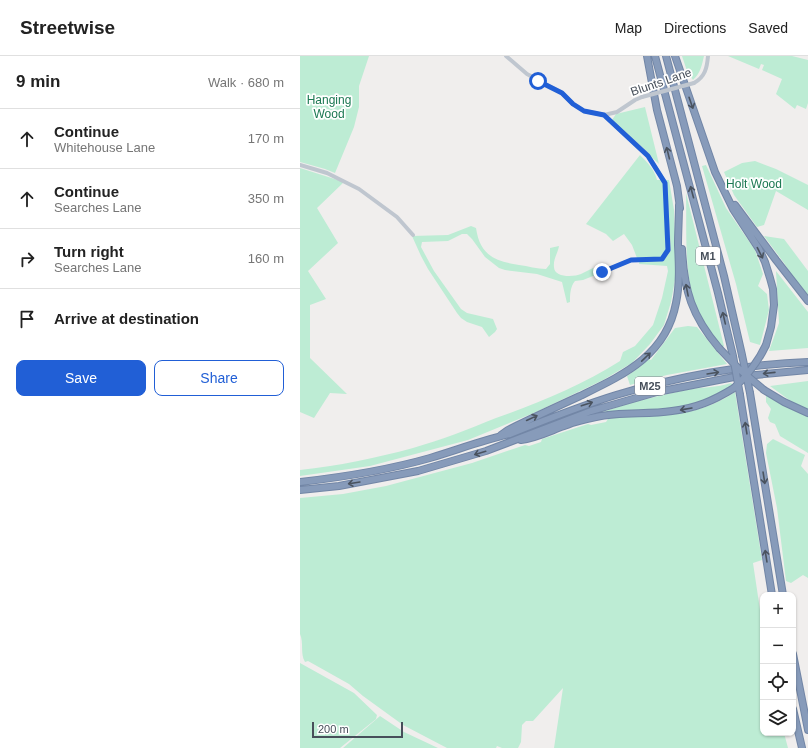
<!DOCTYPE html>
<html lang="en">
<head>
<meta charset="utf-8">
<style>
	body { margin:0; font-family:Arial,sans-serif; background:#f2f2f2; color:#222 }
	.controls { position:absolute; right:12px; bottom:12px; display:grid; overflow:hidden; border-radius:8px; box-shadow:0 1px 3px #0004 }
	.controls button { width:36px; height:36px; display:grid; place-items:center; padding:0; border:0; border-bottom:1px solid #e0e0e0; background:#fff; color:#222; font:20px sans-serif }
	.scale { position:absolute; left:12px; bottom:10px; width:91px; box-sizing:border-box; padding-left:4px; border:2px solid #474f5a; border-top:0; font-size:11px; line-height:14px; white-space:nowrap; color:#474f5a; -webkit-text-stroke:3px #fff; paint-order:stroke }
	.stop { position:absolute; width:12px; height:12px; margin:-9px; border:3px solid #215fd6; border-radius:50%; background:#fff }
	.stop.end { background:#215fd6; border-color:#fff; box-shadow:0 1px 4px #0008 }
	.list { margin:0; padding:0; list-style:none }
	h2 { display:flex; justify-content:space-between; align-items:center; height:52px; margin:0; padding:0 16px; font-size:17px }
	h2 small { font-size:13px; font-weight:400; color:#767676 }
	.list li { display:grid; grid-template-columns:26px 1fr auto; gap:12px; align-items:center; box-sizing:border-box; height:60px; padding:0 16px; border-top:1px solid #e0e0e0 }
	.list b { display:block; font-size:15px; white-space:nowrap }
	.list p { margin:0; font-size:13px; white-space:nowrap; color:#767676 }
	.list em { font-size:13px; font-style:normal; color:#767676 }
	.actions { display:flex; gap:8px; padding:12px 16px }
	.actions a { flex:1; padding:9px 0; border:1px solid #215fd6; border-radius:8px; text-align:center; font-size:14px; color:#215fd6 }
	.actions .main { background:#215fd6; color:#fff }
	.icon { flex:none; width:22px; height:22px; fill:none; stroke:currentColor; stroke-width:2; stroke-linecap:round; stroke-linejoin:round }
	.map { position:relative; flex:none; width:508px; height:692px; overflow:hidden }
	header { display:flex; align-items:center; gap:24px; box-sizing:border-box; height:56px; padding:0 20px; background:#fff; border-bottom:1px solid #e0e0e0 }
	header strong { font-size:19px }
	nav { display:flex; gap:22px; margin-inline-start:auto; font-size:14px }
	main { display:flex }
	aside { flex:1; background:#fff }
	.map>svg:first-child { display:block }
</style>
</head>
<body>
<header>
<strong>Streetwise</strong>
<nav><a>Map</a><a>Directions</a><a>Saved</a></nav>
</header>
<main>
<aside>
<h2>9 min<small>Walk · 680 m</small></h2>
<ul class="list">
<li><svg class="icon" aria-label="ahead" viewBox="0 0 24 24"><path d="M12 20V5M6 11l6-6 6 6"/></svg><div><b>Continue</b><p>Whitehouse Lane</p></div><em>170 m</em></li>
<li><svg class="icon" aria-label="ahead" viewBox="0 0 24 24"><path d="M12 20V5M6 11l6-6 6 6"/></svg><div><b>Continue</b><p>Searches Lane</p></div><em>350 m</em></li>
<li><svg class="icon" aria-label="right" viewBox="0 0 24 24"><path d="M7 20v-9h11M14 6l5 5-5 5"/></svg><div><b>Turn right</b><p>Searches Lane</p></div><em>160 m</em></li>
<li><svg class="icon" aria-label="arrive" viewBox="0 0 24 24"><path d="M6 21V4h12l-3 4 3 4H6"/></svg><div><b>Arrive at destination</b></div></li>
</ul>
<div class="actions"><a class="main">Save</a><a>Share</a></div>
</aside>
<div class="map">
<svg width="508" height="692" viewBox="0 0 508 692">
	<rect width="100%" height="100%" fill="#f0eeed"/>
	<path fill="#bdecd4" d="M0 0H69L59 30V51L54 71 35 117 25 113 0 106Z
		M382 0H404C402 9 400 18 393 24L387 15Z
		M428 0H492L508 4V47L506 53 497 49 495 53 476 38 482 23 462 14 464 9 461 8 459 13Z
		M345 51 359 108 312 64 316 58Z
		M340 99C348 107 354 113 357 124H369L374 154 375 182V224L371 246 364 269 350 288 332 307 303 324 236 356 168 384 70 410 0 420V414C38 410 76 402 113 392 141 384 169 373 196 362 239 347 282 329 320 305L323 296 335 290 353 269 362 242 368 215 367 210 339 208 340 202H337L332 189 324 178 313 185 306 178 286 168Z
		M455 105 476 113 508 129V154L476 135 464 169 457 171 434 139 424 116 442 107Z
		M406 109 426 152 455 194 463 218 458 230 467 238 469 254 460 289 450 286 436 228 402 110Z
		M0 112 44 126 17 152 38 187 8 215 26 243 10 249V302L47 338 30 337 14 362 0 356Z
		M386 137 424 290 422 292C415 282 406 273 400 262 383 226 387 176 386 137Z
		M171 170 176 172C180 199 194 205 219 209 228 210 237 213 246 213L250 208V192L259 190C258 197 253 203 254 211 254 222 274 221 281 218 285 216 289 214 293 212L298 218 283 224 275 225C270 231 270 239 270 246L267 247 262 226 237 218 205 214 199 212 185 201 172 183 167 178H162L148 185 122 186 121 191 134 215 161 253 167 257 193 263 197 273 195 276 189 281 182 271 167 266 161 262 157 257 128 213 121 200 112 180 148 179Z
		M464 180 484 183 508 215V239L500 232 484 207Z
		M476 215 508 256V292L469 295 479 267Z
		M388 270 397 271 427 308 367 319 330 329 327 320 341 310 348 303 351 304 375 272Z
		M508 325V353L496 349 470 330Z
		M431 327 433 329C398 357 355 352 314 355 308 356 301 358 296 358 325 348 355 340 386 334 401 331 417 332 431 327Z
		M435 336 462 504 453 507 463 574V677H484L488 692H254L263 632 233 665H226L222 669 221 686 218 692H202L197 690 196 692H147L103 669 63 640 49 628 8 605 5 606C0 598 4 587 0 578V442L43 438 86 430 172 407 225 389 229 390 241 386 242 383 288 368 291 369 306 366 308 363C328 358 349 360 369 358 393 357 416 349 435 336Z
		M466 339 493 354 508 360V397L480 380 475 368 470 366 468 362 471 353 466 346Z
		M473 383 505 399 501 410 508 418V522L503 519 491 527 486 525 477 452 466 397 467 388Z
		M0 607 54 637 77 659 76 663 40 692H0Z
		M80 660 104 676 138 692H43Z"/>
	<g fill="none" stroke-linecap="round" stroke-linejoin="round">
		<g stroke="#7286a6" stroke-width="8">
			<path id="highway" d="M347 0 357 54 377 130 380 152
				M355 0 418 237 433 300
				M366 0 424 220 442 299
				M375 0 415 116 433 153 459 193 465 206 470 222 473 233 474 249 471 271 466 289
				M435 149 476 204 508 245
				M382 193C384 235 392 260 419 292
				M464 334 484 346 508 357
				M450 337 483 539
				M440 339 472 539
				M201 379 208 374C232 362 256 351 280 340 323 319 366 300 376 247 380 228 379 208 378 189 378 176 379 162 379 149
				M221 384C237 382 252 374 267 369 276 365 286 363 296 361 321 355 347 359 372 355 396 352 413 345 434 332
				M0 426C44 421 88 414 130 402 157 394 183 384 210 378 245 364 280 350 316 339 375 321 446 308 508 306
				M0 434 39 430 118 415 186 395 291 355 357 336 434 321 508 314
				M493 598 508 674
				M493 653 502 692"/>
		</g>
		<path stroke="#bfc6cf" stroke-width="4" d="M206 0 227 18 262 37 273 48 284 55 304 59 317 56 335 44 342 41
			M394 27C405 21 407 12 408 0
			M0 109 27 117 59 133 97 161 113 179
			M302 216 331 204 362 203 369 194 365 127 348 99 304 59"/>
		<use href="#highway" stroke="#879bba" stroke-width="6"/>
		<g stroke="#7286a6" stroke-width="8" stroke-linecap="butt">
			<path id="highway-bridge" d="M419 292 439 313 464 334
				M442 299 450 337
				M433 300 440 339
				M434 332C448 319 458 306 466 289"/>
		</g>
		<path stroke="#bfc6cf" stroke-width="4" d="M342 41 394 27"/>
		<use href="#highway-bridge" stroke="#879bba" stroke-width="6"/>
	</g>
	<defs><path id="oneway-shaft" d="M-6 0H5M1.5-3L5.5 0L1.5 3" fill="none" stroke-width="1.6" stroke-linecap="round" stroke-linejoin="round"/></defs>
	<g stroke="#4a535f">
		<use href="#oneway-shaft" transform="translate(391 47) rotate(71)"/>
		<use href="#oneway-shaft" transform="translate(368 97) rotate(-104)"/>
		<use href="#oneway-shaft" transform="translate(392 136) rotate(-105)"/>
		<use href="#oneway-shaft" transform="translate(460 197) rotate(63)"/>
		<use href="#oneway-shaft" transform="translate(387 234) rotate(-101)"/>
		<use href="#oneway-shaft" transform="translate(424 262) rotate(-103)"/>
		<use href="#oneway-shaft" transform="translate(346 301) rotate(-44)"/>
		<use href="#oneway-shaft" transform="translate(413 317) rotate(-9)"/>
		<use href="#oneway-shaft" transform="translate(469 317) rotate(174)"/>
		<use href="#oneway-shaft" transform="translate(287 348) rotate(-18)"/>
		<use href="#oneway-shaft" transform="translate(386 353) rotate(170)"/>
		<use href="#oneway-shaft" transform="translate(232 362) rotate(-25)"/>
		<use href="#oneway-shaft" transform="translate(446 372) rotate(-99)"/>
		<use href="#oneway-shaft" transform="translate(180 397) rotate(163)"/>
		<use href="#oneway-shaft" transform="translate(464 422) rotate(81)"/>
		<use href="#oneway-shaft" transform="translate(54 427) rotate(171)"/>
		<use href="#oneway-shaft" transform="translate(466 500) rotate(-99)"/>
	</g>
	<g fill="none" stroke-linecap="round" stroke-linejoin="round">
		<path stroke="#215fd6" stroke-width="5" d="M238 25 262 37 273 48 284 55 304 59 348 100 365 127 368 194 362 203 331 204 302 216"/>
	</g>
	<g text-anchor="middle" stroke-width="3.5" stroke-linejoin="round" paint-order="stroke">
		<g fill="#fff" stroke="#7e848c" stroke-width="1">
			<rect x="396" y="191" width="24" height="18" rx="3"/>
			<rect x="335" y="321" width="30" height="18" rx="3"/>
		</g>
		<g font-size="11" font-weight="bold" fill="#474f5a">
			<text x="408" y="204">M1</text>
			<text x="350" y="334">M25</text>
		</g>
		<g font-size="12" fill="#474f5a" stroke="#fff">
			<text transform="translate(361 26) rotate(-19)" y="4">Blunts Lane</text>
		</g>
		<g font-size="12" fill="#1b7852" stroke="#fff">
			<text x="29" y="48">Hanging<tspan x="29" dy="14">Wood</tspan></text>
			<text x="454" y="132">Holt Wood</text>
		</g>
	</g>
</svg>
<div class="controls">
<button>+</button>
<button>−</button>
<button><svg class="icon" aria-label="locate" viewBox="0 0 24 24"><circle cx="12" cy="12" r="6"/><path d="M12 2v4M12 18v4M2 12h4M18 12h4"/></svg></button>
<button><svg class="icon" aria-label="layers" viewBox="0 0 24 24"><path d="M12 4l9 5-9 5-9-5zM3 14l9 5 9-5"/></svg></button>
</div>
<div class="scale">200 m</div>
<div class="stop" style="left:238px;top:25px"></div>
<div class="stop end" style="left:302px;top:216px"></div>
</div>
</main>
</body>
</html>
